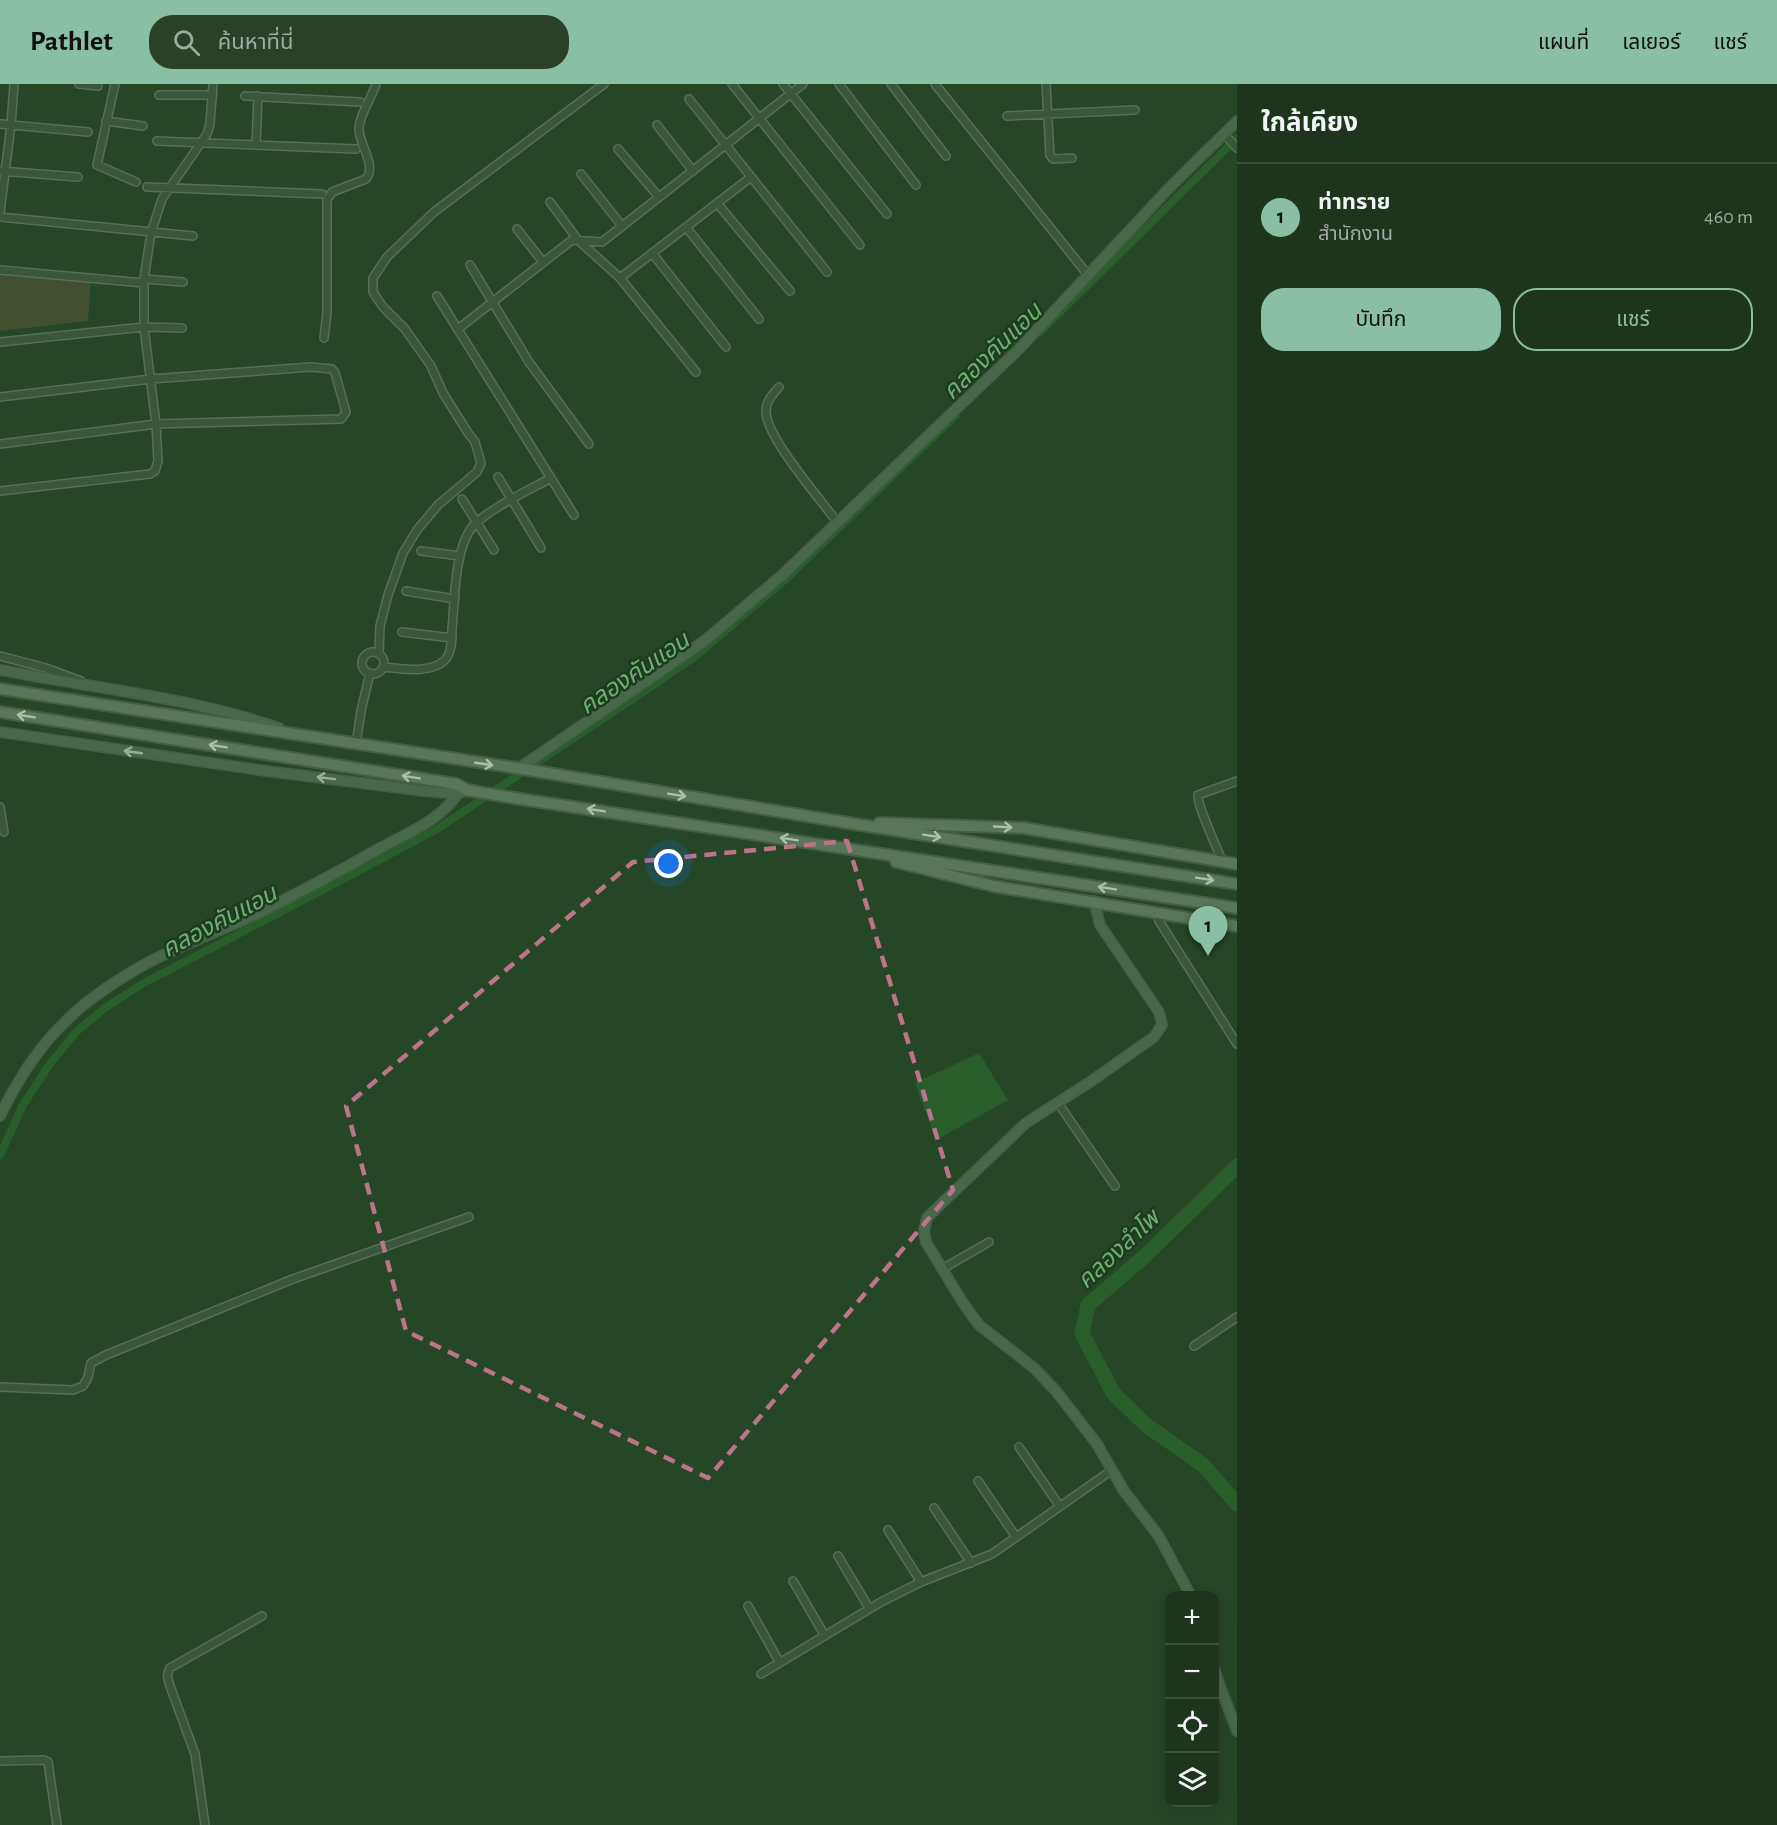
<!DOCTYPE html>
<html lang="th">
<head>
<meta charset="utf-8">
<style>
	body { margin:0; font-family:"Alegreya Sans","Noto Sans Thai",sans-serif; background:#294029; color:#f1f3f6 }
	.controls { position:absolute; right:18px; bottom:18px; display:grid; overflow:hidden; border-radius:12px; box-shadow:0 6px 24px #0002 }
	.controls button { width:54px; height:54px; display:grid; place-items:center; padding:0; border:0; border-bottom:2px solid #3a503b; background:#1c351c; color:#f1f3f6; font:30px sans-serif }
	.you { position:absolute; left:669px; top:780px; width:21px; height:21px; margin:-15px; border:4px solid #fff; border-radius:50%; background:#1a73e8; box-shadow:0 0 0 9px #1a73e833 }
	.badge { display:grid; place-items:center; width:39px; height:39px; border-radius:50%; background:#8abfa5; color:#111; font-size:20px; font-weight:700 }
	.pin { position:absolute; translate:-50% -50px; filter:drop-shadow(0 2px 3px #0008) }
	.pin::after { content:''; position:absolute; top:32px; width:21px; height:18px; background:inherit; clip-path:polygon(0 0,100% 0,50% 100%) }
	.list { margin:0; padding:0; list-style:none }
	h2 { display:flex; justify-content:space-between; align-items:center; height:78px; margin:0; padding:0 24px; font-size:26px }
	h2 small { font-size:20px; font-weight:400; color:#a0aba3 }
	.list li { display:grid; grid-template-columns:39px 1fr auto; gap:18px; align-items:center; box-sizing:border-box; height:108px; padding:0 24px; border-top:2px solid #3a503b }
	.list b { display:block; font-size:22px; white-space:nowrap }
	.list p { margin:0; font-size:20px; white-space:nowrap; color:#a0aba3 }
	.list em { font-size:20px; font-style:normal; color:#a0aba3 }
	.actions { display:flex; gap:12px; padding:18px 24px }
	.actions a { flex:1; padding:14px 0; border:2px solid #8abfa5; border-radius:24px; text-align:center; font-size:21px; color:#8abfa5 }
	.actions .main { background:#8abfa5; color:#111 }
	.icon { flex:none; width:33px; height:33px; fill:none; stroke:currentColor; stroke-width:2; stroke-linecap:round; stroke-linejoin:round }
	.map { position:relative; flex:none; width:1237px; height:1741px; overflow:hidden }
	header { display:flex; align-items:center; gap:36px; box-sizing:border-box; height:84px; padding:0 30px; background:#8abfa5; color:#111 }
	header strong { font-size:28px }
	nav { display:flex; gap:33px; margin-inline-start:auto; font-size:21px }
	.search { width:420px; height:54px; background:#294029; display:flex; align-items:center; gap:15px; box-sizing:border-box; padding:0 21px; border-radius:24px; color:#a0aba3; font-size:22px }
	main { display:flex }
	aside { flex:1; background:#1c351c }
	.map>svg:first-child { display:block }
</style>
</head>
<body>
<header>
<strong>Pathlet</strong>
<div class="search"><svg class="icon" aria-label="search" viewBox="0 0 24 24"><circle cx="10" cy="10" r="6"/><path d="M15 15l6 6"/></svg>ค้นหาที่นี่</div>
<nav><a>แผนที่</a><a>เลเยอร์</a><a>แชร์</a></nav>
</header>
<main>
<div class="map">
<svg width="1237" height="1741" viewBox="0 0 1237 1741">
	<rect width="100%" height="100%" fill="#254725"/>
	<path fill="#42502f" d="M0 190 91 196 88 237 0 247Z"/>
	<path fill="#295e2b" d="M979 969 1008 1016 936 1056 915 999Z"/>
	<g fill="none" stroke-linecap="round" stroke-linejoin="round">
		<path stroke="#295e2b" stroke-width="8" d="M1040 248 1237 54
			M0 1071 23 1021 49 981 76 948 105 924 142 900 336 799 437 745 639 611 697 571 786 495 956 331"/>
		<path stroke="#295e2b" stroke-width="15" d="M1237 1082 1146 1171 1088 1221 1082 1249 1113 1309 1146 1341 1203 1381 1237 1420"/>
		<g stroke="#557056" stroke-width="10">
			<path id="street" d="M79 0 98 2
				M115 0 97 81 136 98
				M732 0 860 161
				M783 0 887 130
				M839 0 916 101
				M891 0 946 72
				M935 0 1088 191
				M1046 0 1050 71 1053 75 1072 74
				M159 11H213
				M245 12 360 18
				M689 15 827 188
				M1007 32 1135 26
				M106 37 143 42
				M0 40 88 48
				M657 41 693 87
				M1224 50 1237 64
				M157 57 356 65
				M256 60 258 12
				M618 65 659 113
				M0 87 78 93
				M581 90 622 142
				M147 103 322 110
				M550 118 578 156 620 194 696 288
				M717 119 790 207
				M0 128 11 41 14 0
				M0 133 193 152
				M686 143 759 235
				M517 145 543 178
				M652 169 726 263
				M470 181 529 278 589 360
				M0 186 144 199
				M620 194 751 93
				M144 195 183 198
				M437 212 574 431
				M458 245 572 156 602 158 803 0
				M324 254 327 228V116L332 108 366 95C377 81 359 61 359 45 359 32 372 13 376 0
				M0 258 144 243 182 244
				M779 303C773 310 766 317 766 327 765 352 821 416 837 438
				M0 313 151 295 311 283 332 285 335 289 346 328 341 335 156 340 0 360
				M498 393 541 464
				M0 407 150 390 155 387 158 377 156 340 144 243V195L151 149 162 115 207 50 210 40 213 0
				M462 415 494 466
				M421 467 460 472
				M406 507 455 515
				M402 548 452 554
				M362 579a11 11 0 1 1 22 0a11 11 0 1 1-22 0Z
				M379 570 380 542 388 511 403 469 417 446 438 421 477 388 481 379 475 358 468 349 443 309 431 282 405 245 383 223 373 208V194L387 173 434 128 604 0
				M0 572 46 584 81 597
				M383 583C401 585 431 590 445 576 452 569 452 554 452 545 455 516 454 465 473 442 487 426 531 405 551 394
				M356 660 361 627 370 589
				M0 723 4 748
				M1222 777C1217 763 1197 722 1198 711L1237 697
				M1159 829V837L1237 960
				M1058 1019 1115 1102
				M942 1185 989 1158
				M1194 1262 1237 1233
				M0 1303 73 1306 83 1302 88 1293 91 1279 106 1271 293 1195 469 1133
				M1019 1363 1059 1421
				M978 1397 1016 1453
				M934 1424 971 1479
				M888 1446 921 1498
				M838 1472 869 1524
				M793 1497 825 1552
				M748 1522 780 1579
				M761 1590 881 1518 921 1498 992 1470 1112 1386
				M0 1677 44 1676 48 1678 57 1741
				M205 1741 195 1670 170 1602C168 1595 166 1590 170 1584L262 1532"/>
		</g>
		<g stroke="#435f44" stroke-width="12">
			<path id="secondary" d="M0 586C93 604 189 613 279 644
				M0 648 259 686 424 707 450 709 462 708
				M518 685 703 558 781 492 1019 265 1170 103 1237 37
				M1094 817 1100 841 1159 928 1162 941 1154 953 1090 998 1026 1039 940 1121 927 1134 924 1146 926 1158 963 1219 979 1241 1034 1284 1056 1307 1097 1360 1124 1407 1158 1451 1191 1512
				M0 1032C16 999 37 965 64 939 85 917 114 898 140 883 175 863 215 849 252 832 295 811 338 788 380 764 408 749 448 733 462 702
				M1214 1584 1221 1605 1237 1647"/>
		</g>
		<g stroke="#435f44" stroke-width="14">
			<path id="primary" d="M0 605 523 685 861 741 1237 800
				M0 628 456 700 467 706 514 714 1237 824
				M879 739 1024 744 1237 780
				M896 778 993 802 1237 842"/>
		</g>
		<use href="#street" stroke="#3a563b" stroke-width="7"/>
		<use href="#secondary" stroke="#47694a" stroke-width="9"/>
		<use href="#primary" stroke="#587659" stroke-width="10"/>
	</g>
	<defs><path id="oneway-shaft" d="M-6 0H5M1.5-3L5.5 0L1.5 3" fill="none" stroke-width="1.6" stroke-linecap="round" stroke-linejoin="round" transform="scale(1.5)"/></defs>
	<g stroke="#aac2ab">
		<use href="#oneway-shaft" transform="translate(26 632) rotate(-171)"/>
		<use href="#oneway-shaft" transform="translate(218 662) rotate(-171)"/>
		<use href="#oneway-shaft" transform="translate(484 680) rotate(8)"/>
		<use href="#oneway-shaft" transform="translate(411 693) rotate(-171)"/>
		<use href="#oneway-shaft" transform="translate(677 711) rotate(9)"/>
		<use href="#oneway-shaft" transform="translate(596 726) rotate(-171)"/>
		<use href="#oneway-shaft" transform="translate(1003 743) rotate(3)"/>
		<use href="#oneway-shaft" transform="translate(932 752) rotate(9)"/>
		<use href="#oneway-shaft" transform="translate(789 755) rotate(-171)"/>
		<use href="#oneway-shaft" transform="translate(1205 795) rotate(9)"/>
		<use href="#oneway-shaft" transform="translate(1107 804) rotate(-171)"/>
	</g>
	<g stroke="#96b098">
		<use href="#oneway-shaft" transform="translate(133 668) rotate(-172)"/>
		<use href="#oneway-shaft" transform="translate(326 694) rotate(-173)"/>
	</g>
	<path fill="none" stroke="#bd748a" stroke-width="4.5" stroke-dasharray="12 8" stroke-linejoin="round" d="M847 757 953 1106 708 1394 406 1247 346 1022 633 778Z"/>
	<g text-anchor="middle" stroke-width="5" stroke-linejoin="round" paint-order="stroke">
		<g font-size="24" font-style="italic" fill="#6eb16f" stroke="#1e3b1f">
			<text transform="translate(992 267) rotate(-44)" y="8">คลองคันแอน</text>
			<text transform="translate(634 589) rotate(-34)" y="8">คลองคันแอน</text>
			<text transform="translate(219 837) rotate(-28)" y="8">คลองคันแอน</text>
			<text transform="translate(1118 1165) rotate(-43)" y="8">คลองลำโพ</text>
		</g>
	</g>
</svg>
<div class="controls">
<button>+</button>
<button>−</button>
<button><svg class="icon" aria-label="locate" viewBox="0 0 24 24"><circle cx="12" cy="12" r="6"/><path d="M12 2v4M12 18v4M2 12h4M18 12h4"/></svg></button>
<button><svg class="icon" aria-label="layers" viewBox="0 0 24 24"><path d="M12 4l9 5-9 5-9-5zM3 14l9 5 9-5"/></svg></button>
</div>
<div class="you"></div>
<div class="pin badge" style="left:1208px;top:872px">1</div>
</div>
<aside>
<h2>ใกล้เคียง<small></small></h2>
<ul class="list">
<li><span class="badge">1</span><div><b>ท่าทราย</b><p>สำนักงาน</p></div><em>460 m</em></li>
</ul>
<div class="actions"><a class="main">บันทึก</a><a>แชร์</a></div>
</aside>
</main>
</body>
</html>
